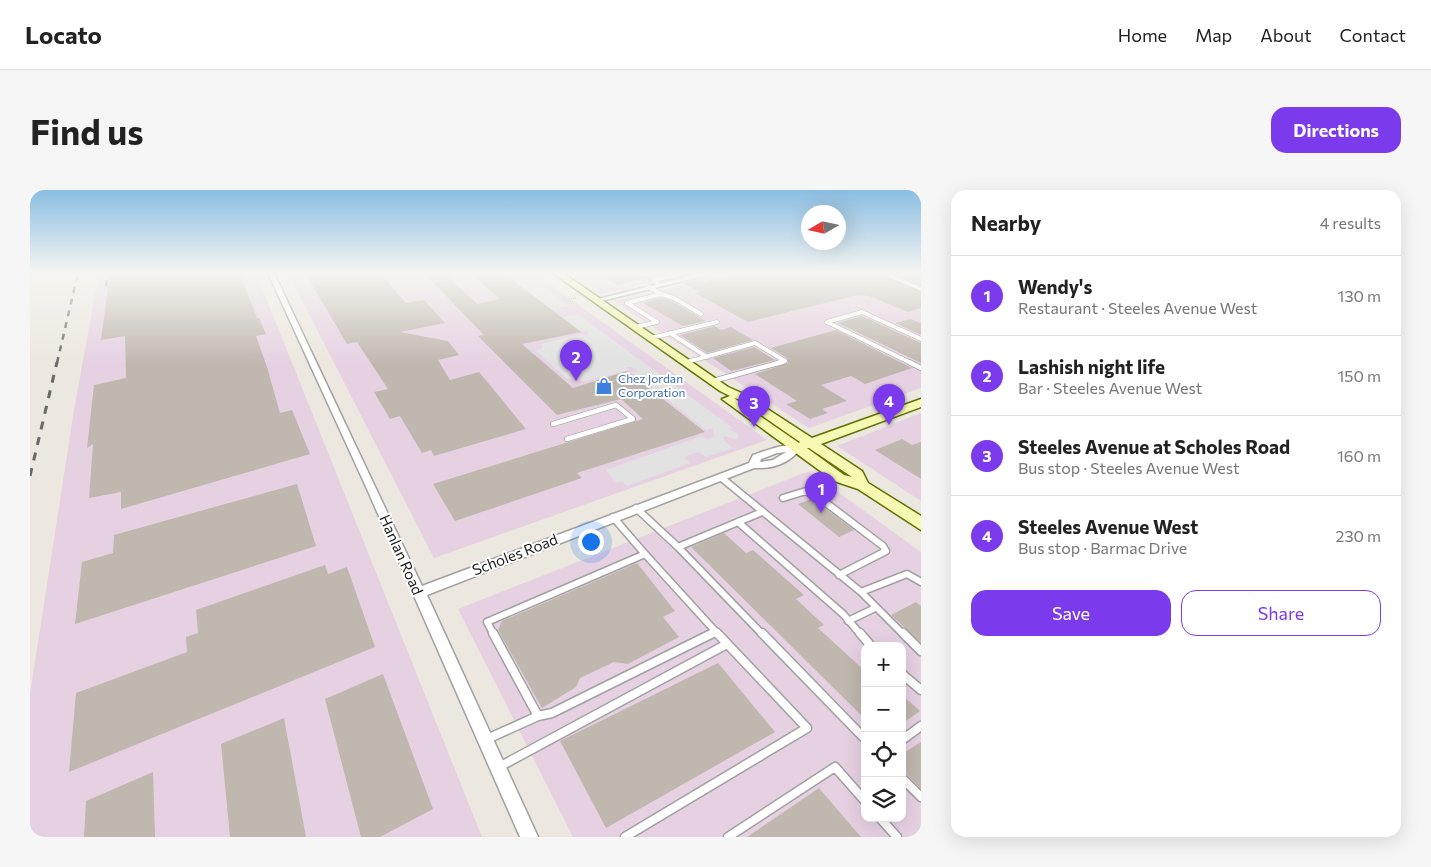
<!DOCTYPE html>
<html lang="en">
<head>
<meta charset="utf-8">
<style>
	body { margin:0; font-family:Commissioner,sans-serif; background:#f6f6f6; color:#222 }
	.controls { position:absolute; right:15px; bottom:15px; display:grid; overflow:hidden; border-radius:10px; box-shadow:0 5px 20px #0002 }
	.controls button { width:45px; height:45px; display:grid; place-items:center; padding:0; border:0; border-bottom:1px solid #e0e0e0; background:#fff; color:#222; font:25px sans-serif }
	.compass { position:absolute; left:771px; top:15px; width:45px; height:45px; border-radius:50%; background:#fff; box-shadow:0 5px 20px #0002; rotate:261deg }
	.you { position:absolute; left:560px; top:351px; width:18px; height:18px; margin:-12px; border:4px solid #fff; border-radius:50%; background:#1a73e8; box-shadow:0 0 0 8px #1a73e833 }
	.badge { display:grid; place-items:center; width:32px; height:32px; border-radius:50%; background:#7c3aed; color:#fff; font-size:16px; font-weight:700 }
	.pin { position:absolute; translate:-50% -41px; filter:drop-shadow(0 1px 2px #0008) }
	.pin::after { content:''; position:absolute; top:26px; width:18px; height:15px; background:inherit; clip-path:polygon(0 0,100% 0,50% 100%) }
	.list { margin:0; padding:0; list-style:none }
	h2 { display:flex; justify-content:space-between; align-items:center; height:65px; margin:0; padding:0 20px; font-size:21px }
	h2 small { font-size:16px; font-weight:400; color:#767676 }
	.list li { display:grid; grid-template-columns:32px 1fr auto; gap:15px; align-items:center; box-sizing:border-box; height:80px; padding:0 20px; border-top:1px solid #e0e0e0 }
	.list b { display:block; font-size:19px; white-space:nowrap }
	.list p { margin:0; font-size:16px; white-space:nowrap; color:#767676 }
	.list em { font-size:16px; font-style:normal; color:#767676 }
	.actions { display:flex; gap:10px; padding:15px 20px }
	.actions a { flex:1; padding:11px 0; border:1px solid #7c3aed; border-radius:15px; text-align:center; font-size:18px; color:#7c3aed }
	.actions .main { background:#7c3aed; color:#fff }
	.icon { flex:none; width:28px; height:28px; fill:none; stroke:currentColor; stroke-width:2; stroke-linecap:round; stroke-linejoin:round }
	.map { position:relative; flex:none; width:891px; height:647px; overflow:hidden; border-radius:15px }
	header { display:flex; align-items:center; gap:30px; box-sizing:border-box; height:70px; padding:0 25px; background:#fff; border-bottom:1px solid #e0e0e0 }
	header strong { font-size:24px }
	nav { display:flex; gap:28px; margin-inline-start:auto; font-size:18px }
	.intro { display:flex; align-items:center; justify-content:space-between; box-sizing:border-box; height:120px; padding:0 30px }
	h1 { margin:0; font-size:35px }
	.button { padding:12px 22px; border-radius:15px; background:#7c3aed; color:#fff; font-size:18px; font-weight:700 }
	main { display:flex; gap:30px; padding:0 30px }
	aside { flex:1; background:#fff; border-radius:15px; box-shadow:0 5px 20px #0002 }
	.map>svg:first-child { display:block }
</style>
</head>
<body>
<header>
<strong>Locato</strong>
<nav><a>Home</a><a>Map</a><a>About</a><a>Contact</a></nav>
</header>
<div class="intro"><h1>Find us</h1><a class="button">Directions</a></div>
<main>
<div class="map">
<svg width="891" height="647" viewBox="0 0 891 647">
	<rect width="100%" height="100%" fill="#ece8df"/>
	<path fill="#e6d1e2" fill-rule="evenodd" d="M69 83H226L452 647H0V504L44 220Z
		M258 83H504L737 250 404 368Z
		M542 83H663L571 104Z
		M706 83H841L891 103V198L779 238 583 111Z
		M891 223V311L807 256Z
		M779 281 891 362V647H543L428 419ZM835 456H872V628H835Z"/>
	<path fill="#e2e2e2" d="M475 83H494L539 116 522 120Z
		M542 125H549L703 238 698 240 708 243V250L694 246 693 250 703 258 676 267 669 262 654 267 660 273 597 296 592 291 586 293 576 280 672 246 678 250 684 246 683 238 676 240 602 182 607 181 601 177H596L599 180 554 192 550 189H537L506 161 513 157 510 154 552 144 557 147 558 141 551 142 533 127Z"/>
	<path fill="#c0b7af" d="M80 83H210L227 128H229L236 144 226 146 237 177 250 223 262 220 280 264 91 319V302L59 308 63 254 57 258 64 195 96 188 95 146 71 150Z
		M275 83H350L376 113 394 110 415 133 370 142 418 151 429 165 408 170 420 190 449 182 496 239 404 266 401 260 392 263 370 226 360 229 344 202 358 199 327 152 317 154Z
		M394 83H414L447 114 470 109 441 83H473L551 142 492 154 543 198 597 181 675 242 547 283 552 288 425 331 403 294 613 229 591 209 527 225 448 146 454 145Z
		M568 83H615L616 88 587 95Z
		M719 83H829L839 88 840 83H847L891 103V118L878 122 839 106 828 105 718 132 665 103 669 102 653 93 673 88 674 93Z
		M864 83H891V95Z
		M631 108 642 111 676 131 653 136 613 113Z
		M832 126 891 153V173L808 133Z
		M880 129 891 133V145L865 133Z
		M685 136 691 140 701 137 723 150 677 163 650 145Z
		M806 140 882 178 835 194 821 186 791 195 817 211 792 219 798 223 780 229 756 214 767 211 725 184 758 173 757 168 741 158Z
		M724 157 745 170 701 181 683 168Z
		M872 249 882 255 891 252V289L845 260Z
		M267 294 286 356 45 434 52 372 83 363 84 345Z
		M782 309 784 310 824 340 809 347 768 314Z
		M694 343 716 363 723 360 774 405 766 409 794 435 788 438 835 481V529L661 357Z
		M607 373 645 421 633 427 649 447 598 474 584 472 550 488 546 497 512 518 468 440 472 431Z
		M295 375 298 384 317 377 345 457 39 582 46 503 157 462 156 447 168 443 166 420Z
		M886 412 891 416V453L861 425Z
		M688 473 745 542 576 638 530 551Z
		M353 484 403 619 350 647H331L295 509Z
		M872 505 890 521 872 534Z
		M254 528 276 647H200L191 554Z
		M891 552V599L872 579V564Z
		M123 582 125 647H54L56 611Z
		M789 598 831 647H717Z"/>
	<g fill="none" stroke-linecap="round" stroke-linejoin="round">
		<g stroke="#a1a1a1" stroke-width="5">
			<path id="lane-far3" d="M629 95 624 90 654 83
				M631 104 644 108 671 124
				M606 137 627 132 597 113 631 104 619 97
				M640 143 677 167
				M621 148 687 132
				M657 172 725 153 755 171 747 173
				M881 173 797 132 832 122 891 149"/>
		</g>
		<g stroke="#a1a1a1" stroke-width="6">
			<path id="lane-far2" d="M879 172 891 178
				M683 191 752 172
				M523 234 586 215 603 229 537 249
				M690 287 694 290"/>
		</g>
		<g stroke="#a1a1a1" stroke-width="9">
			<path id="lane-far1" d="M693 289 831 402 877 384 891 392
				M753 308 776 301 787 306 853 356 856 361 809 385
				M606 318 648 357 733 445
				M583 327 615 364
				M708 332 813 424 831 445
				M648 357 732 322
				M831 402 874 445
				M818 431 845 418
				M686 442 689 445
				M464 445 457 432 615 364 686 442 681 445"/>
		</g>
		<g stroke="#a1a1a1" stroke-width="11">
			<path id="lane" d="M463 443 508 526
				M732 443 835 549
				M830 443 841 456
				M873 443 891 461
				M872 484 891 500
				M508 526 522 523 683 443
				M457 549 508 526
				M872 550 891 536
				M469 577 697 454
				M872 588 891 607
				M850 628 867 647
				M595 647 777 538 687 443
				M698 647 805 577 835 611"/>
		</g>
		<g stroke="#a1a1a1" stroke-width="3">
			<path id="street" d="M238 83H244L392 396 719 273 723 265C735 261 761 250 771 258 760 273 743 279 724 278L397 405 508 647H490L337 299ZM756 262 743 270 730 272 731 269 747 263Z
				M673 83H686L567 112 564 110Z
				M849 83H858L891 97V101Z"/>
		</g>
		<g stroke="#626f04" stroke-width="3">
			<path id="secondary" d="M523 83H533L698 197 716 205 782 248 891 209V217L791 254 832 281 838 293 891 326V340L828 299 804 291 692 209 700 206 690 201ZM704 208 708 209 770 252 769 253ZM777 258H779L822 287 814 285Z"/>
		</g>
		<path stroke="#fa7463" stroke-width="1" stroke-dasharray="1 1" stroke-linecap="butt" d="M539 109 547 108"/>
		<use href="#lane-far3" stroke="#fff" stroke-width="4"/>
		<use href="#lane-far2" stroke="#fff" stroke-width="4.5"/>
		<use href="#lane-far1" stroke="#fff" stroke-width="6"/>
		<use href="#lane" stroke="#fff" stroke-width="8"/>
		<use href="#street" fill="#fff" fill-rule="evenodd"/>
		<use href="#secondary" fill="#f5f9b1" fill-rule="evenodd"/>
		<path stroke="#686868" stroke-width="2.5" stroke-dasharray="6 6" stroke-linecap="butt" d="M76 96 78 83
			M27 173 48 83"/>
		<path stroke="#686868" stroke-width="3" stroke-dasharray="8 8" stroke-linecap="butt" d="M0 286 27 172"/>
	</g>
	<linearGradient id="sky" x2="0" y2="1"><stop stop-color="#8bbee3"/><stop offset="0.48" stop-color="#f6f5f1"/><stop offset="1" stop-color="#f6f5f1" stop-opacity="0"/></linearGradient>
	<rect width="891" height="174" fill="url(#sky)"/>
	<defs>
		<g id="shop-bare" transform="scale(1.35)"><path d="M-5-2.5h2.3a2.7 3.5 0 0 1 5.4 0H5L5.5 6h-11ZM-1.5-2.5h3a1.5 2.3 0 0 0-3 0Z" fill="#3f7fe0" stroke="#fff" stroke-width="2.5" paint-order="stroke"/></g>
	</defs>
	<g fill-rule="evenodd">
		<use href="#shop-bare" x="574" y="196"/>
	</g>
	<g text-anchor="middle" stroke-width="4" stroke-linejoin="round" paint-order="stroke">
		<g font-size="12" fill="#366cbe" stroke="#fff" text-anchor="start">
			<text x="588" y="193">Chez Jordan<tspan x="588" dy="14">Corporation</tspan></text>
		</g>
		<g font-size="15" fill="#1a1a1a" stroke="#fff">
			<text transform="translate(371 365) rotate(66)" y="5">Hanlan Road</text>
			<text transform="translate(485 365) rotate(-21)" y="5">Scholes Road</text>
		</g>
	</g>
</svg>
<div class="controls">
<button>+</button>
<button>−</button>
<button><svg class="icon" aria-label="locate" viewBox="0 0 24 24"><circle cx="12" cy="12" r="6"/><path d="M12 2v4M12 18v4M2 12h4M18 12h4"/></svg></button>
<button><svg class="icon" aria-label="layers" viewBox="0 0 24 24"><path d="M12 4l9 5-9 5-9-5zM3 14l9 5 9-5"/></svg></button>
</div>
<svg class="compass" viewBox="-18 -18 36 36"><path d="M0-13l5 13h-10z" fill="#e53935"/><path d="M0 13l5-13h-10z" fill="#767676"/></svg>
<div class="you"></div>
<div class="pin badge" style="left:791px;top:323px">1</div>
<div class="pin badge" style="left:546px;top:191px">2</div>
<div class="pin badge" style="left:724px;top:237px">3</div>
<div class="pin badge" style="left:859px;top:235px">4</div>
</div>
<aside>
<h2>Nearby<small>4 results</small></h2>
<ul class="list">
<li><span class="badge">1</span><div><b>Wendy's</b><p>Restaurant · Steeles Avenue West</p></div><em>130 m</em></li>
<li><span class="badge">2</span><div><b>Lashish night life</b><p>Bar · Steeles Avenue West</p></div><em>150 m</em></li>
<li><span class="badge">3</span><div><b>Steeles Avenue at Scholes Road</b><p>Bus stop · Steeles Avenue West</p></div><em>160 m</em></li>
<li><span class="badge">4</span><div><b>Steeles Avenue West</b><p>Bus stop · Barmac Drive</p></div><em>230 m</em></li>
</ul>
<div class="actions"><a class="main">Save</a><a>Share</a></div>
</aside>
</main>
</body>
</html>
